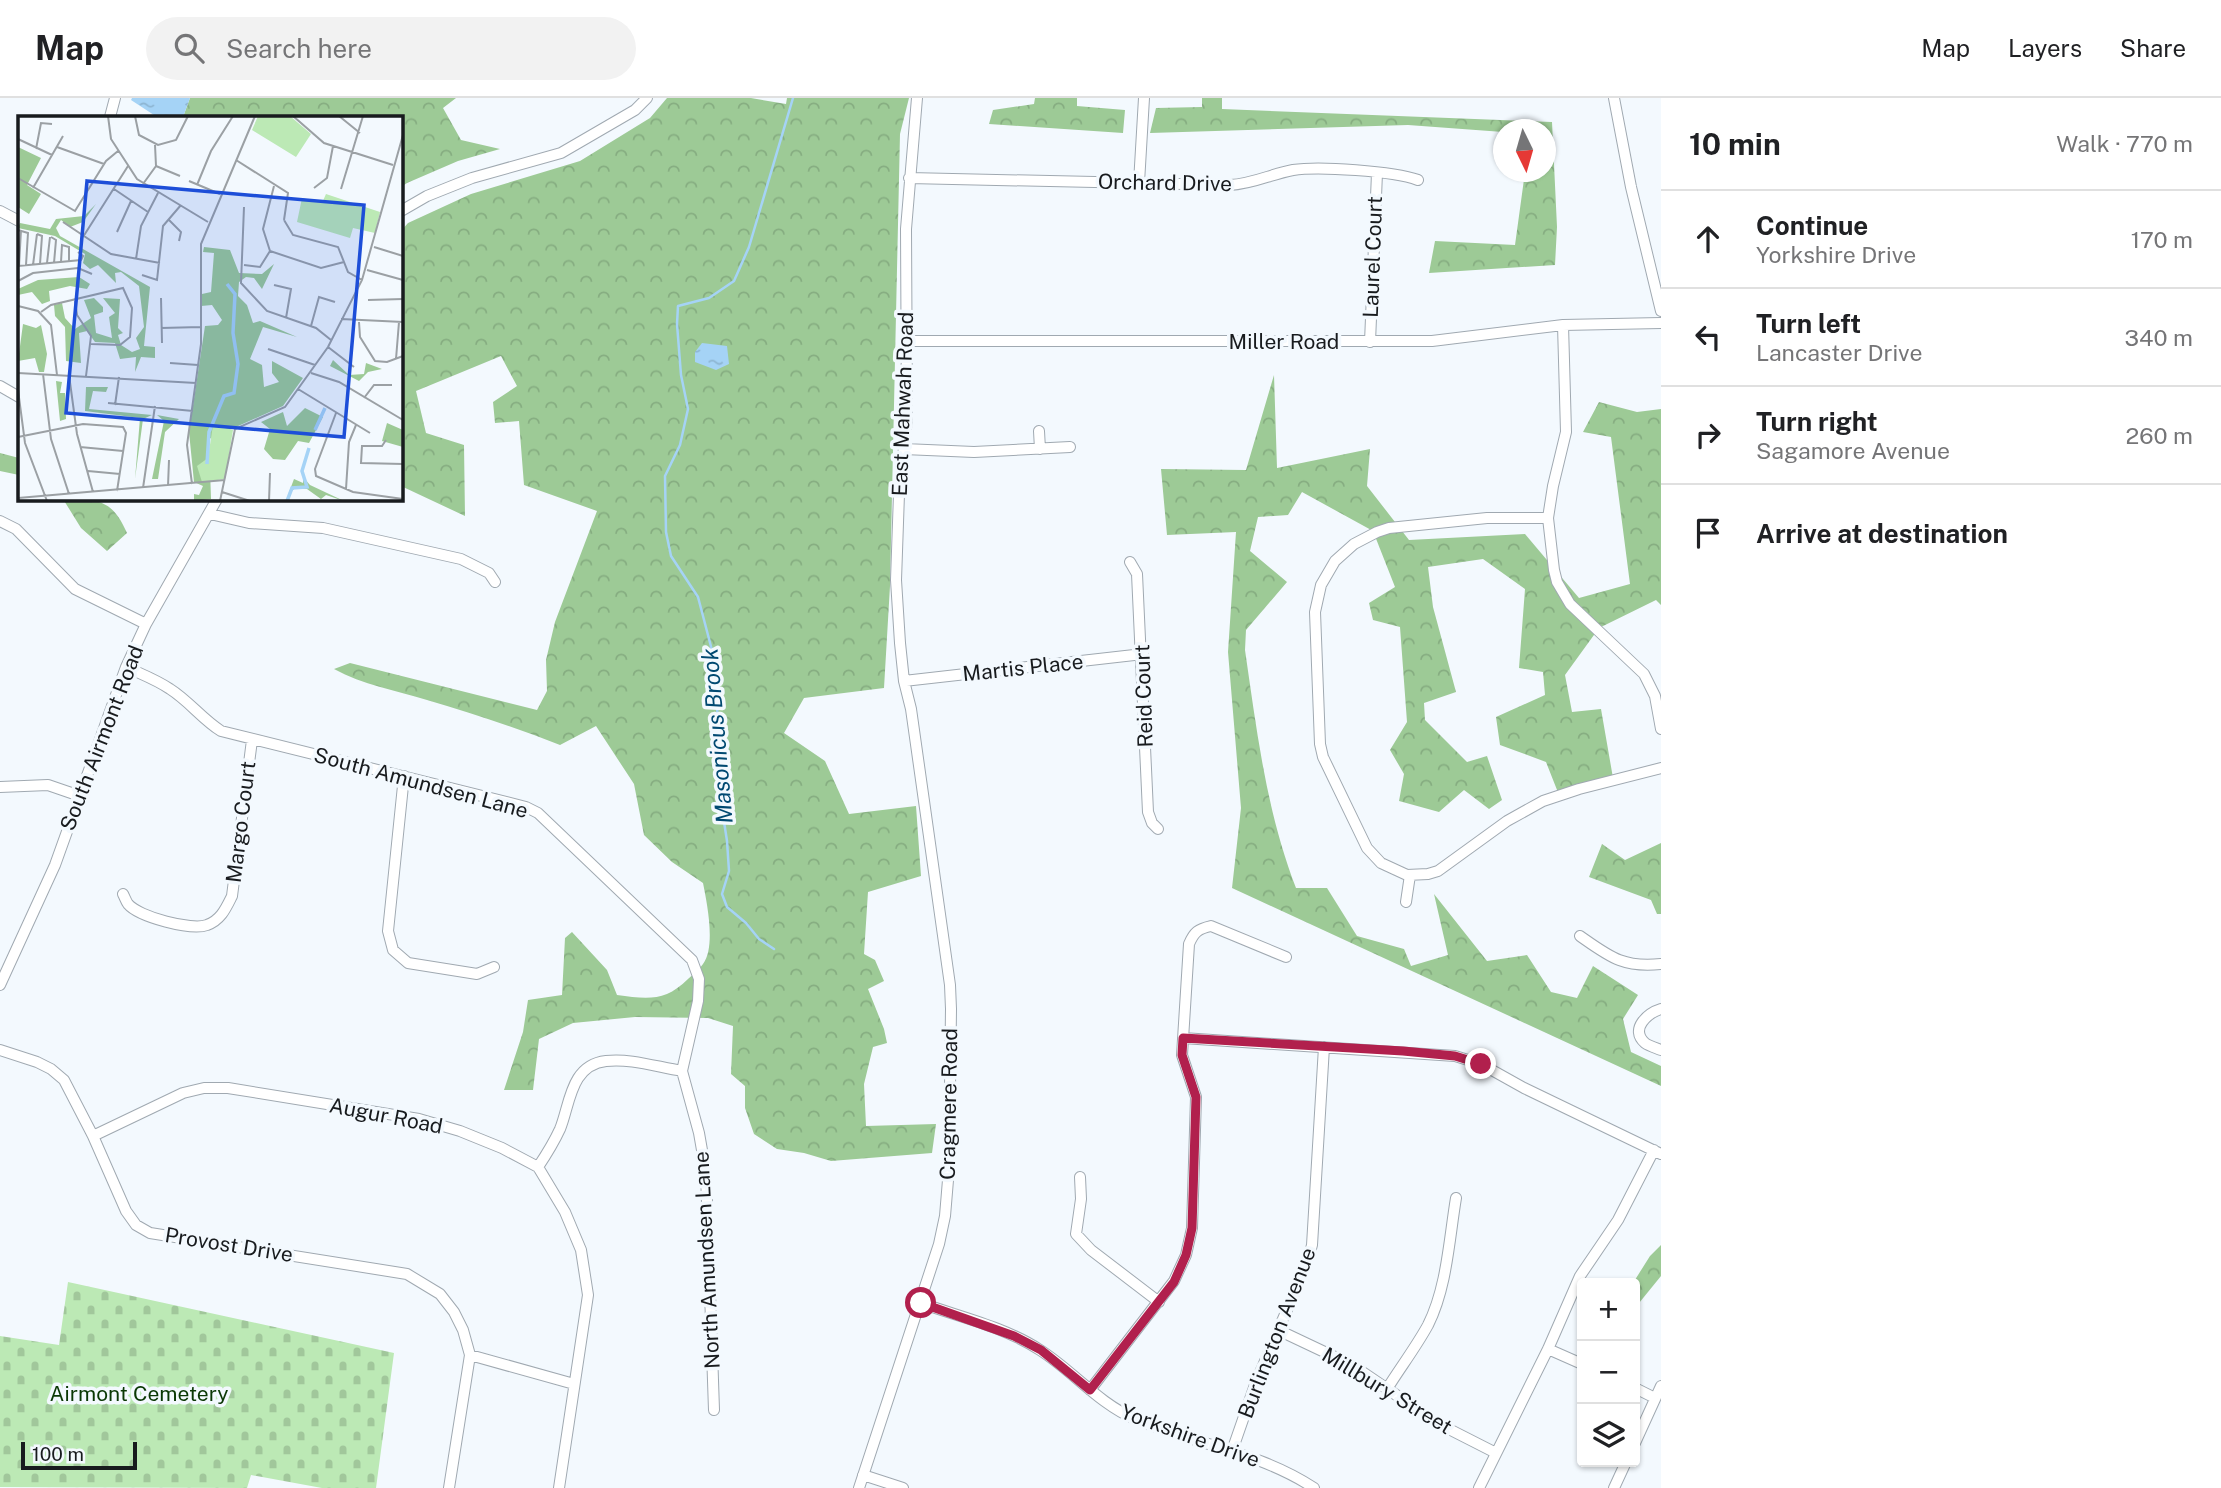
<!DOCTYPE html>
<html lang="en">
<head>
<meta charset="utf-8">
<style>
	body { margin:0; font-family:"Public Sans",sans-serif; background:#f2f2f2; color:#202124 }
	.controls { position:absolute; right:21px; bottom:21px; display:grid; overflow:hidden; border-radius:7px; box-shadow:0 2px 5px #0004 }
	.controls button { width:63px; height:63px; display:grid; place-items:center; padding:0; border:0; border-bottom:2px solid #e0e0e0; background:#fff; color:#202124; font:35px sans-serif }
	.compass { position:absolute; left:1493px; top:21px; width:63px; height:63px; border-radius:50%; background:#fff; box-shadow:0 2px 5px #0004; rotate:175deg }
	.scale { position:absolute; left:21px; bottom:18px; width:116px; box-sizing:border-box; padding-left:7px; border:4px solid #181b1e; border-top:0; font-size:19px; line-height:24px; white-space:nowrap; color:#181b1e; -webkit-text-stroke:5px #f3f9fe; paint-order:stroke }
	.stop { position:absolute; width:21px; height:21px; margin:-16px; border:5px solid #b1204d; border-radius:50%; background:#fff }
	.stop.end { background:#b1204d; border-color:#fff; box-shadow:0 2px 7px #0008 }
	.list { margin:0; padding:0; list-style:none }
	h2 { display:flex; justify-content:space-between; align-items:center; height:91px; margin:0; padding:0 28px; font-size:30px }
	h2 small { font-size:23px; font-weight:400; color:#757577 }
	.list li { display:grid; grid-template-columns:46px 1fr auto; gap:21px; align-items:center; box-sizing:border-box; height:98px; padding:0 28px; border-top:2px solid #e0e0e0 }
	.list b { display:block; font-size:26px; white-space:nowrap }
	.list p { margin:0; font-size:23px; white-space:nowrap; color:#757577 }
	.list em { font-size:23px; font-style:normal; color:#757577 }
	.icon { flex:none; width:38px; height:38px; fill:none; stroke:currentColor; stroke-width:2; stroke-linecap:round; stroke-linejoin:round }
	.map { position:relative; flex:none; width:1661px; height:1390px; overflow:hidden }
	header { display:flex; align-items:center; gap:42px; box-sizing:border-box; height:98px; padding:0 35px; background:#fff; border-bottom:2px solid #e0e0e0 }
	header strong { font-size:33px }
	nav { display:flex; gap:38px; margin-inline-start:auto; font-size:24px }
	.search { width:490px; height:63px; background:#f2f2f2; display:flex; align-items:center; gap:18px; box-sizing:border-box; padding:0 24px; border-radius:38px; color:#757577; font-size:26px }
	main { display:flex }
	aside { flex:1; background:#fff }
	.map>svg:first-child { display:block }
</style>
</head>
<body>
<header>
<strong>Map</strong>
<div class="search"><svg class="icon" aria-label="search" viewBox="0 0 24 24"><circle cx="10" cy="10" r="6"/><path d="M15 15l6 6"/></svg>Search here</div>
<nav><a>Map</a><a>Layers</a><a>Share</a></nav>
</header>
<main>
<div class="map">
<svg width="1661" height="1390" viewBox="0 0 1661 1390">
	<defs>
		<pattern id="forest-crowns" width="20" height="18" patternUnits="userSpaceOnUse" patternTransform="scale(1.75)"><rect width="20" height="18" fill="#9dca96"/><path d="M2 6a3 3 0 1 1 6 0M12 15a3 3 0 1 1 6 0" fill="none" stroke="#86ad81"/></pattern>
		<pattern id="cemetery-stones" width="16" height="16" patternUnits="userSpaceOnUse" patternTransform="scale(1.75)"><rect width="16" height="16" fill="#bce9b5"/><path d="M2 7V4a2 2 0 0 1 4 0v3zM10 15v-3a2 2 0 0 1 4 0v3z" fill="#a1c79b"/></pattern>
		<pattern id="water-ripples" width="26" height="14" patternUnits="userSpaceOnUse" patternTransform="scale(1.75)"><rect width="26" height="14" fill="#a5d3f6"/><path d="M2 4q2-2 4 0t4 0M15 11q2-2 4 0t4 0" fill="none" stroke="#8db5d2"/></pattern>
	</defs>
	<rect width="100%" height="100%" fill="#f3f9fe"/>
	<path fill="url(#forest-crowns)" d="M190 0H456L443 10 461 42 500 51 458 63 407 85 404 87 401 99V19H183Z
		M667 0H751L786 6 787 0H909L900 36 890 488 884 590 804 600 784 635 825 663 849 716 916 708 921 778 868 794 864 856 875 862 884 883 868 891 884 931 887 945 873 949 864 986 866 1028 936 1026 932 1055 831 1063 804 1055 777 1051 754 1036 745 1010V988L731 976 733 928 708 920 635 919 573 925 539 941 533 992H504L523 934 528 902 562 897 565 840 572 834 607 872 617 897C647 901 665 904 688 881 693 876 699 872 703 866 716 849 707 805 703 785L672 764 644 737 634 686 596 628 560 647C516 630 472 615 427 602 395 592 363 587 334 571L350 565 537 612 547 593 546 562 555 524 597 413 524 387 519 323 495 325 493 304 517 288 501 258 416 293 426 335 464 347 465 418 401 388V133L408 125 471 96 580 63 650 20Z
		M1035 0H1077V8L1125 12 1123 35 989 26 993 12 1034 6Z
		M1202 0H1222V11L1552 24 1557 129 1555 167 1429 175 1435 143 1515 147 1525 74H1546V32H1504L1503 34 1408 27 1150 35 1156 10 1202 9Z
		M1274 277 1277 370 1370 351 1367 388 1409 442 1525 436 1579 500 1630 486 1611 339 1583 334 1599 304 1637 314 1661 311V507L1656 502 1599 530 1565 577 1572 614 1601 611 1613 680 1559 697 1546 664 1500 647 1496 619 1545 597 1543 574 1519 570 1525 491 1483 461 1428 469 1433 509 1456 594 1424 605 1425 622 1467 664 1487 658 1502 702 1489 711 1464 692 1439 714 1399 703 1404 676 1390 652 1407 624 1400 529 1373 522 1369 505 1395 489 1373 433 1302 394 1288 417 1258 419 1250 453 1287 484 1246 532 1245 552C1257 634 1266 712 1296 790H1327L1357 838 1404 851 1411 868 1448 857 1434 796 1487 863 1527 857 1551 894 1577 900 1593 868 1638 897 1623 921 1631 954 1661 968V988L1232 790 1241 710 1228 554 1236 434 1167 437 1161 371 1246 372Z
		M0 355 19 360V377L0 373Z
		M63 401C98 401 112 401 127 435L107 453 81 430Z
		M1661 745V816H1657L1651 802 1589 779 1602 746 1625 762Z
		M1661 1147V1178L1635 1210V1185H1633L1650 1158Z"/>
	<path fill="url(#cemetery-stones)" d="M68 1184 394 1255 376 1390H322L251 1377 247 1390 0 1389V1238L59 1247Z"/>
	<path fill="url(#water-ripples)" d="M132 0H190L183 19H157L131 2Z
		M702 245 727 248 729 266 716 272 695 264V254Z"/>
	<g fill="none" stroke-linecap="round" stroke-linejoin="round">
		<path stroke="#a5d3f6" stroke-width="2.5" d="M774 851 759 841 746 825 727 809 722 796 729 773 727 743 720 698 721 672 714 560 698 499 671 458 666 434 665 378 680 347 688 311 681 277 677 226 678 208 709 200 734 183 749 149 793 0"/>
		<g stroke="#a0a9b1" stroke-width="12">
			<path id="minor" d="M1614 0 1631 89 1661 213
				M110 19 115 0
				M909 80 1230 87C1253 86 1271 76 1293 72 1319 68 1393 73 1418 82
				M1139 85 1144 0
				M0 113 19 123
				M401 113 427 98 472 80 561 55 635 12 647 0
				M1563 227 1566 334 1553 388 1548 420 1554 472 1557 484 1570 506 1644 576 1655 598 1661 631
				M907 243H1432L1563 227 1661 225
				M1370 244 1377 75
				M0 288 19 299
				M1039 333 1040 351
				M904 351 974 354 1070 349
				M210 416 249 425 323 430 461 461 489 475 495 484
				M1548 420H1487L1389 430 1377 434 1354 446 1335 463 1321 487 1315 514 1320 646 1323 659 1367 750 1381 765 1407 777 1428 776 1438 773 1507 723 1543 703 1579 691 1661 670
				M0 423 16 431 75 491 146 526
				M1130 464 1137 476 1148 714 1152 725 1158 731
				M126 569C141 576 157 582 170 591 189 603 202 621 221 633L526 709 538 715 692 862 699 881 698 903 682 973 699 1035 706 1075 714 1312
				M904 583 1143 556
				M404 678 388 833 393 852 408 865 477 876 494 869
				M0 689 48 687 80 698
				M123 796C125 800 126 803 128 806 139 819 192 833 207 827 221 822 226 810 232 798L252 642
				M1406 804 1410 777
				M1580 838C1610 859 1623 870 1661 866
				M0 887 55 767 126 569 146 526 217 401
				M1661 911C1648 915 1629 931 1645 945 1649 948 1656 950 1661 952
				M1183 940 1455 958 1481 966 1524 990 1661 1056
				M0 952 37 964 51 971 64 982 93 1038 126 1113 136 1127 150 1135 407 1176 440 1196 454 1214 463 1232 470 1257 449 1390
				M93 1038 183 995 204 990H228L419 1021 460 1033 502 1050 538 1069 565 1114 581 1152 588 1197 559 1390
				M538 1069C546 1057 554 1044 560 1031 570 1007 570 967 606 963 630 960 657 969 682 973
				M1080 1079 1081 1101 1076 1136 1091 1152 1159 1204
				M921 1205C960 1219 1005 1229 1040 1252 1073 1273 1098 1305 1135 1321 1194 1346 1260 1354 1314 1390
				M1278 1232 1352 1267 1439 1326 1496 1355
				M1548 1251 1582 1266
				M470 1257 574 1286
				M1635 1290 1655 1300
				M1387 1291C1400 1270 1416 1249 1428 1227 1447 1189 1449 1142 1456 1100
				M1090 1292 1174 1183 1186 1157 1192 1130 1196 999 1182 957 1189 846C1194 834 1198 831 1211 828L1286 859
				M1635 1345 1661 1288
				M1232 1353 1256 1284 1307 1165 1312 1147 1324 949
				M863 1377 903 1390
				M859 1390 939 1146 945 1118 949 1070 951 911 950 887 911 611 904 583 900 545 896 482 899 396 907 321 906 131 917 0
				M1479 1390 1548 1251 1580 1178 1618 1122 1654 1052
				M1614 1390 1626 1364"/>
		</g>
		<use href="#minor" stroke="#fff" stroke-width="10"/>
	</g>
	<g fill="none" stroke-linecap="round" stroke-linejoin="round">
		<path stroke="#b1204d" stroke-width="9" d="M921 1205 1014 1238 1041 1252 1090 1292 1174 1184 1186 1157 1192 1130 1196 999 1182 957 1183 940 1403 953 1455 958 1481 966"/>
	</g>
	<g text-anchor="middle" stroke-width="7" stroke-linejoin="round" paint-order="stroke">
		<g font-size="21" fill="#181b1e" stroke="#f3f9fe">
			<text transform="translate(1165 85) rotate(1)" y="7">Orchard Drive</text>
			<text transform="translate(1373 159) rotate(-88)" y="7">Laurel Court</text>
			<text x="1284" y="251">Miller Road</text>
			<text transform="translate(903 306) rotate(-88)" y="7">East Mahwah Road</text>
			<text transform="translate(1023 570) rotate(-6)" y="7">Martis Place</text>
			<text transform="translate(1144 598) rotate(-92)" y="7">Reid Court</text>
			<text transform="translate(102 640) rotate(-69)" y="7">South Airmont Road</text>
			<text transform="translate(421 685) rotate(15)" y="7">South Amundsen Lane</text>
			<text transform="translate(241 724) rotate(-83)" y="7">Margo Court</text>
			<text transform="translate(949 1006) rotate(-89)" y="7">Cragmere Road</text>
			<text transform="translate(386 1018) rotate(11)" y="7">Augur Road</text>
			<text transform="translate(229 1147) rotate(9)" y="7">Provost Drive</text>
			<text transform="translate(707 1162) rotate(-93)" y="7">North Amundsen Lane</text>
			<text transform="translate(1277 1235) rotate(-69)" y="7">Burlington Avenue</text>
			<text transform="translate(1387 1293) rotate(31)" y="7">Millbury Street</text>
			<text transform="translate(1190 1338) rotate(20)" y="7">Yorkshire Drive</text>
		</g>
		<g font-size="21" fill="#0a3804" stroke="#f3f9fe">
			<text x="139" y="1303">Airmont Cemetery</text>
		</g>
		<g font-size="23" font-style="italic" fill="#004971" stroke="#f3f9fe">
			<text transform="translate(717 638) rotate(-95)" y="8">Masonicus Brook</text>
		</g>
	</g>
	<g transform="translate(18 18)">
		<rect width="385" height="385" fill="#f3f9fe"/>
		<path d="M0 31 23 42 9 69 23 78 11 98 0 91ZM78 88 65 106 52 111 43 104 38 112 42 120 132 171 126 230 137 231V242L123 241 117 256 118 241 102 243 97 227 77 226 69 215 61 217 63 247 48 245 47 211 37 200 36 189 44 187 47 202 57 213 73 202 66 184 76 182 85 191V196L76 199 78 217 94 222 91 201 97 197 85 182 102 183 100 212 105 217 100 219 103 229 114 236 122 233 118 222 126 211 121 170 103 156 97 157 98 167 80 149 72 153 65 147 67 138 37 120 0 112 2 107 32 113 38 103 66 100ZM186 131 212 134 221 157 244 158 256 148 244 173 236 162 228 161 221 166 220 180 229 189 235 207 242 205 279 221 245 211 232 243 244 249 246 271 261 266 254 257V245L285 262 265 290 191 323 193 383 176 385V378L181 379 185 370 176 366 171 316 187 210 200 209 204 204 194 189 183 190 184 178 193 176 196 137 185 136ZM61 161 72 168 69 173 52 170 31 175 32 185 24 188 14 176 0 179V173L20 164ZM5 208 18 212 23 209 29 238 26 256H21L17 242 0 245ZM315 244 331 259 346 258 348 247 364 253 350 256 341 265 312 250ZM38 265 44 266 42 277H47L48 303 42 305ZM68 271H90L88 276 75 275 71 293 134 299 125 303 117 363 122 302 67 295ZM287 292 305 301 291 327 280 325 267 344 255 343 246 333 252 313 243 306 265 296 269 310ZM139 299 161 303 147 316 140 363H134L146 305ZM369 307 385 314V331L364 325ZM285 361 292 369 326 385 308 379 303 383 289 373 277 372 270 379 276 363 285 367Z" fill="#9dca96"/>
		<path d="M308 78 362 96 357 117 335 112 332 122 279 106 284 82 304 87Z" fill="#bce9b5"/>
		<path d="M240 0H272L293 18 278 41 234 14ZM195 309 215 314 207 363 184 366 179 350 190 342Z" fill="#bce9b5"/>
		<path fill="none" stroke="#a5d3f6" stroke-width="3.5" d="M297 314 307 292M189 348 191 316 206 280 216 277 220 248 215 217 217 178 209 168M269 385 274 372 289 371 284 355 291 332"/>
		<path fill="none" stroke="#9ba0a4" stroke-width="2" d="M90 0 93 23 119 63 190 106M117 0 121 19 140 29 158 24 170 0M275 0 306 27 375 49M321 0 342 17M0 23 34 39M39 31 86 48M18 33 23 7 34 8M218 44 270 77 266 104M138 50 162 60M0 62 57 95 88 45 100 35M171 65 202 78M125 68 138 50 137 29M179 69 193 35 215 0M256 70 245 113 252 135 303 152 326 146M15 72 45 20M296 72 309 62 315 30M96 73 130 96M323 73 345 0M226 91 223 167 249 195 298 212 313 224M150 103 163 116 161 125M266 104 275 119 320 131 330 156 344 164M45 106 93 138 142 147M0 114 10 117 8 149M99 116 113 85M19 118 24 120 22 148M33 121 38 124 36 147M65 121 110 50M356 131 385 140M118 143 123 110 140 77M43 146 44 129 51 131V146M29 147 32 121M15 149 19 118M226 149 242 151 252 135M0 150 63 144 65 140 60 136M1 150 3 114M349 154 385 164M124 159 139 164 145 110 163 89M0 165 15 157 60 152 74 158M256 169 273 173 268 202M143 182 144 227M350 184 385 183M57 185 59 199 73 220 68 260M0 190 20 195 33 209 39 259M23 196 33 189 105 172 114 192 112 221 102 229 73 228M323 203 385 206M341 206 342 221 357 245 369 246 385 240M293 210 301 181 317 186M143 212 183 211M310 231 336 251M250 233 297 249M378 243 381 206M152 247 180 249M0 257 178 267M293 257 321 266 385 304M25 258 33 323 51 378M51 259 59 318 75 376M280 273 352 317M0 274 7 327 29 385M346 282 356 269H374M90 287 175 295M97 289 101 261M318 297 297 353 298 360 335 376 385 383M0 321 65 308 105 311 108 317 99 375M368 324 364 330H344L343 347 385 348M62 331 105 335M70 355 102 358M174 368 169 329 183 228V128L237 0M150 370 151 344M125 372 137 290M328 373 331 326 338 309M204 376 232 385M0 382 207 364M202 385 217 313 267 291 310 231 344 164 385 19M251 385 252 357"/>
		<path fill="#1d4ed8" fill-opacity="0.15" stroke="#1d4ed8" stroke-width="3.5" d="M69 65 346 89 326 321 48 297Z"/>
		<rect width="385" height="385" fill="none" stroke="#181b1e" stroke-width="3.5"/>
	</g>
</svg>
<div class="controls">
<button>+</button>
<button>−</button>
<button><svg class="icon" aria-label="layers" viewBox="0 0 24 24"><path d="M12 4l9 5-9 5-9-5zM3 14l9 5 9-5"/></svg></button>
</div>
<svg class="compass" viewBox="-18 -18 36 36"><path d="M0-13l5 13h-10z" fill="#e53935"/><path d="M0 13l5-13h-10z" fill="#757577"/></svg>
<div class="scale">100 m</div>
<div class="stop" style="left:921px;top:1205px"></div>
<div class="stop end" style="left:1481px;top:966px"></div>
</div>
<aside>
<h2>10 min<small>Walk · 770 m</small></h2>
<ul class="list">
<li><svg class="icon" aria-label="ahead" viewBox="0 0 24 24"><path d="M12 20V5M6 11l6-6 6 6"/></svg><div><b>Continue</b><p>Yorkshire Drive</p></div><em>170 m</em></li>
<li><svg class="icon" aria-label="left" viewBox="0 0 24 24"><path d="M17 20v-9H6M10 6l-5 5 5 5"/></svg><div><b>Turn left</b><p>Lancaster Drive</p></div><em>340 m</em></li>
<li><svg class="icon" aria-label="right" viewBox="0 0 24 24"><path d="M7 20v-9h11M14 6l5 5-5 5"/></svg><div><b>Turn right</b><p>Sagamore Avenue</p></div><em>260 m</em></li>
<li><svg class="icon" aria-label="arrive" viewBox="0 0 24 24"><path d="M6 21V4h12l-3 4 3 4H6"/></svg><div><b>Arrive at destination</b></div></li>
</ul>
</aside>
</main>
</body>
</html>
